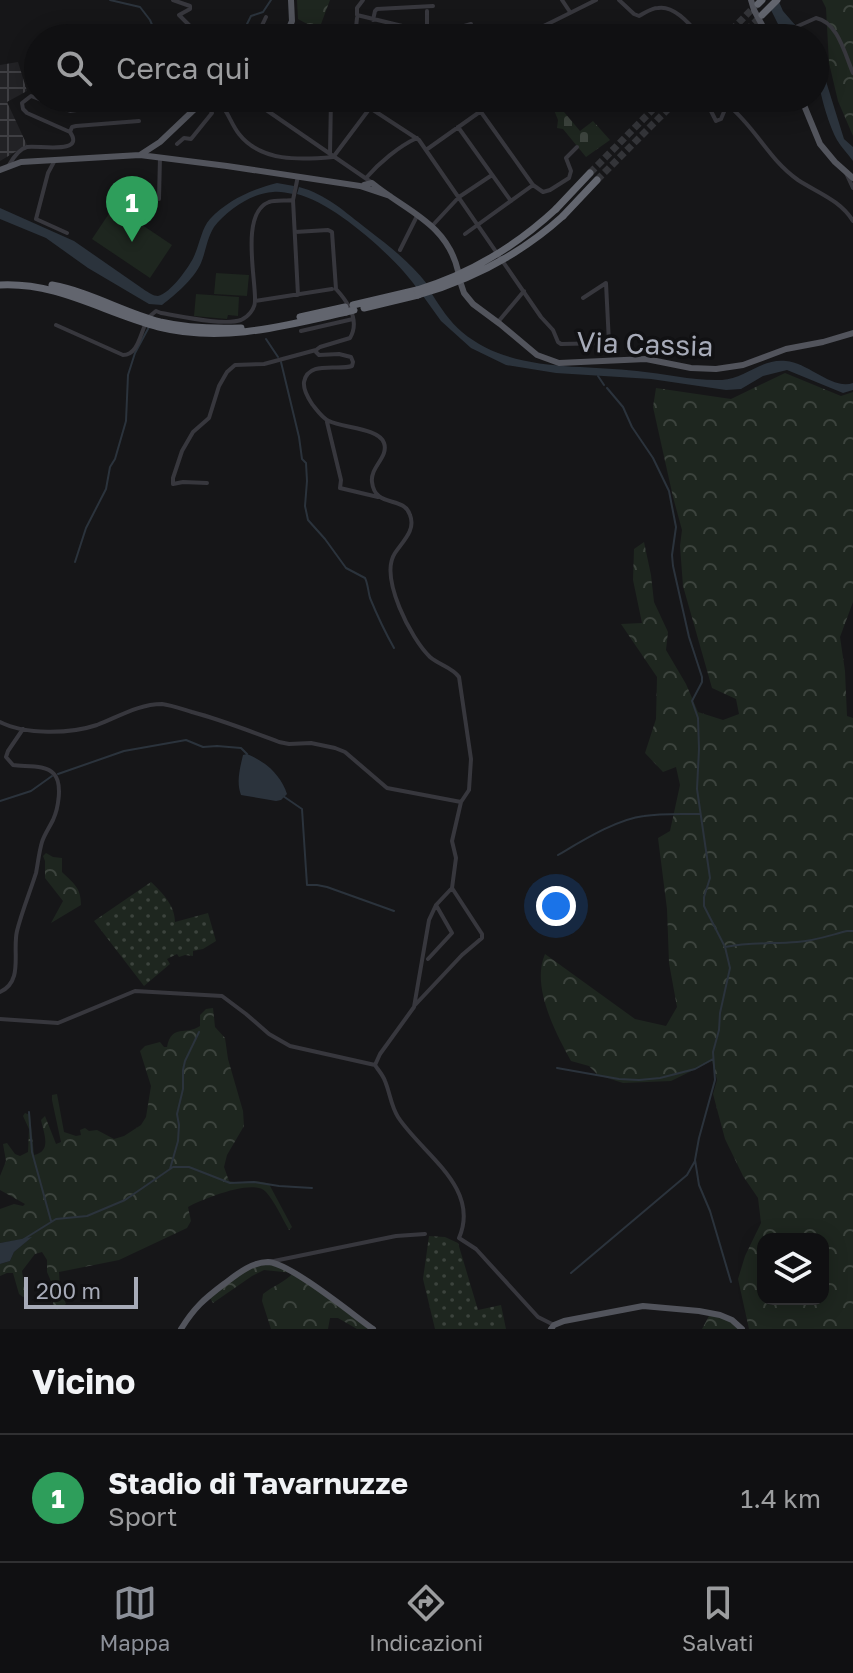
<!DOCTYPE html>
<html lang="it">
<head>
<meta charset="utf-8">
<style>
	body { margin:0; font-family:"Golos Text",sans-serif; background:#19191b; color:#f1f3f6 }
	.controls { position:absolute; right:24px; bottom:24px; display:grid; overflow:hidden; border-radius:16px; box-shadow:0 4px 20px #0003 }
	.controls button { width:72px; height:72px; display:grid; place-items:center; padding:0; border:0; border-bottom:2px solid #303032; background:#101012; color:#f1f3f6; font:40px sans-serif }
	.scale { position:absolute; left:24px; bottom:20px; width:114px; box-sizing:border-box; padding-left:8px; border:4px solid #a7abb8; border-top:0; font-size:22px; line-height:28px; white-space:nowrap; color:#a7abb8; -webkit-text-stroke:6px #111113; paint-order:stroke }
	.you { position:absolute; left:556px; top:906px; width:28px; height:28px; margin:-20px; border:6px solid #fff; border-radius:50%; background:#1a73e8; box-shadow:0 0 0 12px #1a73e833 }
	.badge { display:grid; place-items:center; width:52px; height:52px; border-radius:50%; background:#8c9099; color:#fff; font-size:26px; font-weight:700 }
	.pin { position:absolute; translate:-50% -66px; filter:drop-shadow(0 2px 4px #0008) }
	.pin::after { content:''; position:absolute; top:42px; width:28px; height:24px; background:inherit; clip-path:polygon(0 0,100% 0,50% 100%) }
	.list { margin:0; padding:0; list-style:none }
	h2 { display:flex; justify-content:space-between; align-items:center; height:104px; margin:0; padding:0 32px; font-size:34px }
	h2 small { font-size:26px; font-weight:400; color:#9c9d9f }
	.list li { display:grid; grid-template-columns:52px 1fr auto; gap:24px; align-items:center; box-sizing:border-box; height:128px; padding:0 32px; border-top:2px solid #303032 }
	.list b { display:block; font-size:30px; white-space:nowrap }
	.list p { margin:0; font-size:26px; white-space:nowrap; color:#9c9d9f }
	.list em { font-size:26px; font-style:normal; color:#9c9d9f }
	.icon { flex:none; width:44px; height:44px; fill:none; stroke:currentColor; stroke-width:2; stroke-linecap:round; stroke-linejoin:round }
	.map { position:relative; flex:none; width:853px; height:1329px; overflow:hidden }
	.search { position:absolute; background:#101012; box-shadow:0 4px 20px #0003; left:24px; right:24px; top:24px; height:88px; display:flex; align-items:center; gap:20px; box-sizing:border-box; padding:0 28px; border-radius:44px; color:#9c9d9f; font-size:30px }
	.sheet { height:232px; background:#101012 }
	nav { display:flex; justify-content:space-around; align-items:center; box-sizing:border-box; height:112px; border-top:2px solid #303032; background:#101012; font-size:22px; color:#9c9d9f }
	nav a { display:grid; justify-items:center; gap:4px }
	nav .on { color:#8c9099 }
	.map>svg:first-child { display:block }
</style>
</head>
<body>
<div class="map">
<svg width="853" height="1329" viewBox="0 0 853 1329">
	<defs>
		<pattern id="industrial-grid" width="8" height="8" patternUnits="userSpaceOnUse" patternTransform="scale(2)"><rect width="8" height="8" fill="#222225"/><path d="M0 4h8M4 0v8" fill="none" stroke="#3f3f43"/></pattern>
		<pattern id="forest-crowns" width="20" height="18" patternUnits="userSpaceOnUse" patternTransform="scale(2)"><rect width="20" height="18" fill="#1e261f"/><path d="M2 6a3 3 0 1 1 6 0M12 15a3 3 0 1 1 6 0" fill="none" stroke="#3c433d"/></pattern>
		<pattern id="cemetery-stones" width="16" height="16" patternUnits="userSpaceOnUse" patternTransform="scale(2)"><rect width="16" height="16" fill="#1e261f"/><path d="M2 7V4a2 2 0 0 1 4 0v3zM10 15v-3a2 2 0 0 1 4 0v3z" fill="#3c433d"/></pattern>
		<pattern id="park-dots" width="8" height="8" patternUnits="userSpaceOnUse" patternTransform="scale(2)"><rect width="8" height="8" fill="#1e261f"/><path d="M2 2h.1M6 6h.1" fill="none" stroke="#3c433d" stroke-width="1.8" stroke-linecap="round"/></pattern>
	</defs>
	<rect width="100%" height="100%" fill="#161618"/>
	<path fill="url(#industrial-grid)" d="M18 62 27 91 7 102 27 145 0 161V65Z"/>
	<path fill="#1e261f" d="M114 206 172 245 150 278 92 239Z
		M216 273 249 275 247 296 214 294Z
		M196 294 239 297 238 316 228 315 227 319 194 316Z"/>
	<path fill="url(#forest-crowns)" fill-rule="evenodd" d="M297 0H330L321 24 311 26 298 19Z
		M822 0H853V136L838 101 829 63 826 8Z
		M785 373 841 396 853 392V602L840 637 845 671 847 716 853 718V1329H749L738 1279 745 1256 761 1223 758 1198 743 1176 725 1139 713 1094 717 1080 712 1061 671 1081 623 1083 598 1075 589 1066 571 1061C555 1032 531 986 545 954L635 1019 666 1026 677 1007 669 963 667 909 658 838 670 831 680 785 676 767 663 772 645 753 656 719 657 677 621 624 642 623 633 580 634 549 644 542 651 575 654 602 668 632 666 650 686 684 698 712 723 720 739 714 736 699 712 688 683 586 680 546 682 530 673 497 653 407 656 388 731 399ZM763 1239H823V1299H763Z
		M46 853 53 857 62 858V872C73 883 81 887 81 905L51 923 63 901 45 878V861L43 856Z
		M213 1008 215 1027 225 1038 228 1059 243 1111 244 1126 227 1155 224 1167 229 1181C246 1185 250 1177 269 1184L292 1227 289 1230C282 1218 275 1202 266 1192 254 1178 203 1199 188 1207L191 1221 187 1228 119 1260 59 1272 60 1288 66 1304 57 1310 53 1304 55 1291 47 1272V1260L42 1252 35 1254 22 1271 26 1296 23 1297 19 1294 13 1273H7L0 1276V1264L10 1261 14 1252 30 1238 0 1243V1209L14 1204 23 1206 25 1204 0 1190V1176L6 1161 3 1144 7 1143 15 1154 20 1156 28 1152 29 1129 23 1116 25 1113 30 1115 34 1155C52 1151 44 1134 41 1120L45 1116 56 1144 61 1142 52 1100V1095L57 1094 64 1132 76 1136 81 1135 80 1130 85 1128 89 1131 97 1130 114 1139 124 1136 141 1125 146 1117 151 1086 140 1051 145 1046 160 1042 164 1047H167C172 1023 186 1036 200 1026V1015L206 1009Z
		M266 1262C297 1268 345 1309 373 1329H357L338 1318H330L328 1329H271L262 1301 263 1294C273 1286 285 1282 293 1273L264 1270 252 1276 213 1303 208 1295C226 1282 244 1266 266 1262Z
		M710 1314 720 1315 742 1329H702Z"/>
	<path fill="url(#cemetery-stones)" d="M559 106 580 131 593 121 610 140 586 157 563 129 557 128 558 120 554 110Z"/>
	<path fill="url(#park-dots)" d="M151 882C163 893 175 906 175 922L208 913 216 941 203 949 193 951V956L185 955 179 957 177 954 167 959 170 964 144 986 94 921Z
		M429 1236 445 1237 458 1243 478 1310 501 1305 506 1329H435L423 1279Z"/>
	<path fill="#2b333c" d="M779 2 783 11 796 26 785 30 778 24 771 10Z
		M815 46 844 139 853 147V161C848 154 841 147 837 140 824 115 815 74 815 46Z
		M277 183 294 186 293 194C286 193 280 191 273 192 252 193 227 210 214 227 207 238 206 251 201 263 194 279 175 295 162 305L149 304 88 268 46 238 0 219V208L74 241 146 291C150 293 153 296 158 296 170 294 191 265 195 254 200 242 202 228 210 219 228 200 253 189 277 183Z
		M299 187C326 194 345 212 367 229 389 246 410 262 427 284L416 287C394 256 334 203 297 194Z
		M432 294C440 307 450 322 462 332 511 373 578 364 637 371 666 374 694 381 722 380 744 379 762 358 786 361 809 363 832 390 853 383V390L843 393 787 370 763 376 741 389 726 390 651 379 556 373 506 365 471 348 441 321 423 296Z
		M247 754C265 761 281 775 287 794L281 800 276 801 241 795C236 782 240 768 243 755Z
		M32 1237 14 1252 10 1261 0 1264V1243Z"/>
	<g fill="none" stroke-linecap="round" stroke-linejoin="round">
		<path stroke="#2b333c" stroke-width="2" d="M110 0 140 7 150 20 155 32 167 38
			M240 38 251 16 263 12 271 0
			M266 339 278 357
			M281 362 299 437 302 459 306 463 307 481 305 506 308 520 325 539 346 568 365 578C368 584 368 591 370 598 377 615 385 632 394 648
			M598 376 604 385
			M607 388 623 407 632 427 653 458 669 491 676 527 672 555 673 566 689 637 702 677V682L692 701 698 718 699 749 697 789 710 878 704 897V906L725 947 730 968 720 1013 719 1030 713 1052 715 1080 699 1138 695 1160 699 1185 710 1211 731 1282
			M75 562 86 528 106 489 110 467 115 459 126 421 128 375 135 353 149 327
			M58 774 124 751 186 740 203 747 217 746 241 748 247 754
			M283 796 302 809 307 885H317L327 887 394 911
			M0 801 31 791 52 776
			M558 855C582 841 617 819 644 816 662 813 682 814 700 814
			M725 947C750 942 772 944 797 942 814 941 831 935 847 931H853
			M557 1068 619 1079 639 1080 660 1078 695 1069 713 1059
			M29 1112 32 1152 51 1221
			M170 1169 178 1141 179 1125 177 1114 183 1089V1070L185 1061 199 1032
			M24 1239 56 1219 87 1216 125 1200 173 1167H189L230 1183 254 1182 279 1186 312 1188
			M571 1273 687 1175 695 1161"/>
		<path stroke="#333438" stroke-width="7" stroke-dasharray="7 3.5" stroke-linecap="butt" d="M724 38 756 5
			M739 38 762 15
			M590 173 664 98
			M597 180 679 98"/>
		<path stroke="#37373d" stroke-width="4" d="M173 0 190 6V9L179 15 191 27 196 38
			M363 0 357 8V15L427 32
			M562 0 570 12
			M619 0 634 14 639 16C645 13 651 8 658 8 674 5 692 26 701 38
			M373 20 375 11 377 9 433 6
			M427 32V11
			M321 37V38
			M427 37 471 24
			M256 38 266 17
			M355 38 357 18
			M518 38C545 26 570 13 596 0
			M779 38 789 30 816 18C838 22 845 55 853 73
			M189 98 197 106
			M471 98 533 185 543 192 550 190 569 178 571 171 566 158 577 147
			M711 98V111L716 121 721 119 726 107 729 106C756 128 769 160 798 180 818 193 840 200 853 221
			M255 99 259 105 371 182
			M257 99 268 98
			M219 102C228 111 231 124 239 134 261 162 300 160 333 157
			M458 127 511 201
			M70 132 72 127 76 126 139 121
			M177 144 184 138 191 139 212 113 207 104
			M426 150 481 111
			M330 153 331 98
			M334 156 370 108 419 140 541 317 553 330 558 342 561 344 609 343 606 283 583 298
			M55 160 48 173 36 219 67 233
			M9 165C13 158 19 149 27 147 38 145 86 155 70 132L27 113 23 109 22 103 31 96 70 111 154 98
			M846 173 853 188
			M366 178C379 163 399 146 417 138
			M159 199 160 157
			M432 226 459 197 492 175
			M295 232 328 230 332 232 336 289
			M465 234 533 185
			M400 250 417 216
			M336 289C348 302 360 321 350 338L320 347 316 350V352L319 355 339 354 351 357 353 362 352 366C338 371 308 360 304 382 303 390 308 398 312 404 317 410 322 418 329 421 342 428 379 428 384 443 389 457 370 467 372 482 375 509 404 495 410 515 416 530 403 541 395 553 379 577 411 639 430 657 439 665 452 667 459 677L471 759 469 790 461 802
			M298 295 293 200 298 176
			M255 301 332 289
			M150 316 156 311 161 313C180 316 224 326 241 320 248 317 255 309 255 301 256 279 240 213 269 202 275 200 286 201 293 200
			M498 322 524 291
			M56 325 123 355C137 355 140 336 145 325
			M301 331 353 319
			M327 422 341 480 340 488 378 497
			M207 483 183 482 173 484V478L182 451 193 432 209 418 219 386 227 372 235 365 264 364 316 350
			M0 722C25 735 70 734 97 725 118 717 139 704 162 704 171 705 182 709 192 712 222 720 250 731 279 742L289 744 311 743 335 748 345 752 387 788 461 802 452 841 456 858 452 888 436 905 429 920 414 1007 380 1054 375 1065
			M428 959 452 933 436 905
			M0 992C24 981 12 952 17 931 22 911 30 892 36 873 38 863 39 852 42 842 44 835 49 828 53 820 58 809 63 784 54 774 46 764 25 767 13 765L6 757 8 751 23 729
			M415 1005 462 955 482 938V934L452 888
			M0 1019 58 1023 135 991 222 996 246 1014 269 1034 290 1046 375 1065
			M375 1065C378 1070 383 1075 385 1081 390 1093 391 1106 398 1117 422 1154 481 1187 459 1238L476 1249 538 1317 554 1325
			M269 1262 396 1236 425 1234"/>
		<path stroke="#52545c" stroke-width="6" d="M751 0 754 10 769 38
			M285 38 292 21 291 0
			M801 98 820 144 835 162 853 178
			M140 155 160 142 200 104 213 101 248 102 257 98
			M0 170 21 162 140 155 227 166 360 186 390 196
			M364 185 372 183C406 211 447 223 458 271
			M461 284 464 293 473 304 500 324 537 355 559 363 646 359 691 368 716 369 743 365 786 349 823 342 853 333
			M181 1329C194 1308 204 1299 224 1284 236 1275 251 1262 268 1262 290 1263 352 1314 373 1329
			M551 1329 554 1325 564 1321 643 1306 699 1311 720 1315 732 1320 742 1329"/>
		<path stroke="#62656e" stroke-width="7" d="M758 4 762 0
			M762 15 777 0
			M556 209 590 173
			M563 216 597 180
			M0 285C59 282 104 313 159 327 223 343 284 326 346 312
			M52 285C90 292 123 312 160 322 186 328 214 329 241 328
			M353 305 417 290
			M364 308 418 295
			M300 317 345 307"/>
		<path stroke="#62656e" stroke-width="7" d="M417 290C470 274 515 247 556 209
			M418 295C473 279 520 255 563 216
			M346 312 354 310"/>
	</g>
	<g text-anchor="middle" stroke-width="7" stroke-linejoin="round" paint-order="stroke">
		<g font-size="28" fill="#a7abb8" stroke="#111113">
			<text transform="translate(645 344) rotate(2)" y="10">Via Cassia</text>
		</g>
	</g>
</svg>
<div class="controls">
<button><svg class="icon" aria-label="layers" viewBox="0 0 24 24"><path d="M12 4l9 5-9 5-9-5zM3 14l9 5 9-5"/></svg></button>
</div>
<div class="scale">200 m</div>
<div class="you"></div>
<div class="pin badge" style="left:132px;top:242px;background:#2e9e5b">1</div>
<div class="search"><svg class="icon" aria-label="search" viewBox="0 0 24 24"><circle cx="10" cy="10" r="6"/><path d="M15 15l6 6"/></svg>Cerca qui</div>
</div>
<section class="sheet">
<h2>Vicino<small></small></h2>
<ul class="list">
<li><span class="badge" style="background:#2e9e5b">1</span><div><b>Stadio di Tavarnuzze</b><p>Sport</p></div><em>1.4 km</em></li>
</ul>
</section>
<nav>
<a class="on"><svg class="icon" aria-label="map" viewBox="0 0 24 24"><path d="M3 6l6-2 6 2 6-2v14l-6 2-6-2-6 2zM9 4v14M15 6v14"/></svg>Mappa</a>
<a><svg class="icon" aria-label="directions" viewBox="0 0 24 24"><path d="M12 3l9 9-9 9-9-9zM9 14v-3h6M13 9l2 2-2 2"/></svg>Indicazioni</a>
<a><svg class="icon" aria-label="saved" viewBox="0 0 24 24"><path d="M7 4h10v16l-5-4-5 4z"/></svg>Salvati</a>
</nav>
</body>
</html>
